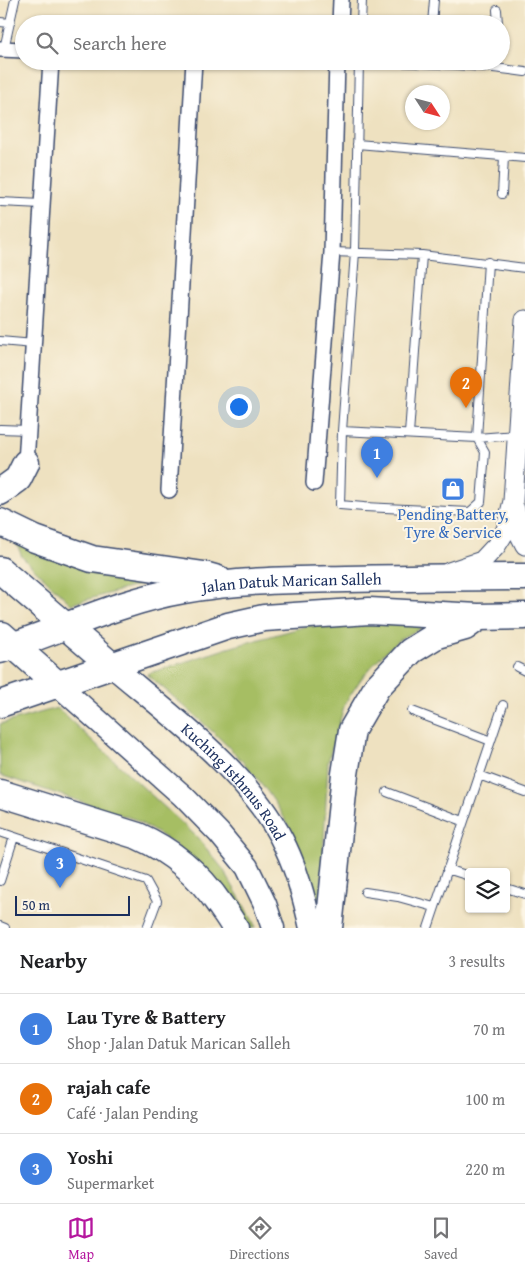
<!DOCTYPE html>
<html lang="en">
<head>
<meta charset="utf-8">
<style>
	body { margin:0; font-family:"Gentium Book Plus",serif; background:#f6f6f6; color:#202124 }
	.controls { position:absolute; right:15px; bottom:15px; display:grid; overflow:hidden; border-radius:5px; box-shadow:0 1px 4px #0004 }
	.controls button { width:45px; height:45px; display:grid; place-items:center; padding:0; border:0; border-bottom:1px solid #e0e0e0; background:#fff; color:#202124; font:25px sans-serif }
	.compass { position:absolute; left:405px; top:85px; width:45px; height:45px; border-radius:50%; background:#fff; box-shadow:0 1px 4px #0004; rotate:126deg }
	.scale { position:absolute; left:15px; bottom:12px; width:115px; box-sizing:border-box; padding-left:5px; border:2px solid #1b2f5e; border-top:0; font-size:14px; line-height:18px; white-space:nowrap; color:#1b2f5e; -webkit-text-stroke:4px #fcf5e5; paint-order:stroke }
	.you { position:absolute; left:238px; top:406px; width:18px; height:18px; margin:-12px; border:4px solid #fff; border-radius:50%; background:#1a73e8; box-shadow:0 0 0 8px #1a73e833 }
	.badge { display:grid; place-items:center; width:32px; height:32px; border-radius:50%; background:#b5179e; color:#fff; font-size:16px; font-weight:700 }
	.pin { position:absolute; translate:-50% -41px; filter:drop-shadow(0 1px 2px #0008) }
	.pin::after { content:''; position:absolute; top:26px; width:18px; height:15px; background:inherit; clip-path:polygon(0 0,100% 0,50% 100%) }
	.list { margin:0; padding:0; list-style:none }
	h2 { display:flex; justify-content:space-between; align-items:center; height:65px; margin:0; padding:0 20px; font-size:21px }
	h2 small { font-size:16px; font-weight:400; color:#757577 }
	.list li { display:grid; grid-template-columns:32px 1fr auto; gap:15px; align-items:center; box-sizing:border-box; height:70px; padding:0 20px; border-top:1px solid #e0e0e0 }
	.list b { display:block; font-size:19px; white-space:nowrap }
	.list p { margin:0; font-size:16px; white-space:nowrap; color:#757577 }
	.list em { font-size:16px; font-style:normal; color:#757577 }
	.icon { flex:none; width:28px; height:28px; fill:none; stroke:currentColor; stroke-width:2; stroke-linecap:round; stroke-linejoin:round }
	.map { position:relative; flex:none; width:525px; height:928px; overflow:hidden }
	.search { position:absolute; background:#fff; box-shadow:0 1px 4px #0004; left:15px; right:15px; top:15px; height:55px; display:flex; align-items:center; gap:12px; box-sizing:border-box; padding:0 18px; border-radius:28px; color:#757577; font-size:19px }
	.sheet { height:275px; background:#fff }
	nav { display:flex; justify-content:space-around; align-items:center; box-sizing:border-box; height:70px; border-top:1px solid #e0e0e0; background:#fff; font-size:14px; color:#757577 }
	nav a { display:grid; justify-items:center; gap:2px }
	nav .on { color:#b5179e }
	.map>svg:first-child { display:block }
</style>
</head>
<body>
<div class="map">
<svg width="525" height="928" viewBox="0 0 525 928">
	<rect width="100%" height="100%" fill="#fcf5e5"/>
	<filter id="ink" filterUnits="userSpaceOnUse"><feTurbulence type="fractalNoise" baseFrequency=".02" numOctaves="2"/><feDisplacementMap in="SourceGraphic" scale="10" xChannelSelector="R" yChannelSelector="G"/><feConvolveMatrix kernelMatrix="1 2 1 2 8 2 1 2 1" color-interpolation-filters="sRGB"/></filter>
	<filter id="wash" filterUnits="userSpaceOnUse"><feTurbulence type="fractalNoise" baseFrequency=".0096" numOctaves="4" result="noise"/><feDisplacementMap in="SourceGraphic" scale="20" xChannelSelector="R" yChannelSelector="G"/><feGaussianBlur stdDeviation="1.12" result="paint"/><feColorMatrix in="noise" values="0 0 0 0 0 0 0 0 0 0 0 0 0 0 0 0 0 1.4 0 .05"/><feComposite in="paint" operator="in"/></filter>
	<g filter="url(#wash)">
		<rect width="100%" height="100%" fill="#eee1c0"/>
		<path fill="#a6be64" stroke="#607661" d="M15 539 172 576 71 604 22 557Z
			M437 621 403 637 381 656 361 679 345 703 328 762 320 915C311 884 302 854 288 825 257 764 197 718 147 674L228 648 307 626Z
			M57 708 197 837 223 869 253 921 255 928H240L175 844 134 819 0 775V724Z"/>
	</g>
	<g filter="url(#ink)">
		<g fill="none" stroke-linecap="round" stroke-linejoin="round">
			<g stroke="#3b4a6d" stroke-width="10">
				<path id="service" d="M497 10 498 24
					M0 22 10 23
					M361 24 362 0
					M432 24 434 0
					M4 49 15 0
					M359 61 355 252 342 431 340 505 364 507 470 512 481 502 485 452 477 438 488 262
					M360 61C415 63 471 64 525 72
					M357 144 525 158
					M502 194 504 157
					M0 202 42 204
					M332 252 422 255 525 268
					M0 341 34 344
					M0 429 28 430
					M342 431 477 438 517 435
					M409 434 422 255
					M517 667 525 671
					M412 711 491 741
					M479 775 525 792
					M387 792 463 821
					M0 832 146 881 157 901 147 928
					M447 869 469 876
					M0 881 14 837
					M506 888 525 894
					M365 892 398 897 434 907
					M0 926 5 928
					M428 928 503 705"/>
			</g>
			<g stroke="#3b4a6d" stroke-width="18">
				<path id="minor" d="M340 24 341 0
					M0 49 24 50
					M26 463 51 61
					M314 483 332 252 337 61
					M169 490 194 61"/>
			</g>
			<g stroke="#3b4a6d" stroke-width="21">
				<path id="tertiary" d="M515 509 519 533 525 545
					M449 572 482 561 496 546 506 530 513 501 525 320"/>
			</g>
			<g stroke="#3b4a6d" stroke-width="25">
				<g id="secondary">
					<path id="s1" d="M111 665C171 716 253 775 286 848 298 873 305 901 311 928"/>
					<path d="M57 684 183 796 219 833 247 867 265 904 273 928"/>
				</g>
			</g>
			<g stroke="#3b4a6d" stroke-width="29">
				<g id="trunk">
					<path d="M0 492 18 479 26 463"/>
					<path d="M0 522 35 539 92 559 204 575 218 579"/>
					<path d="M0 570 111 665"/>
					<path d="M2 635 57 684"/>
					<path id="s2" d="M0 650C61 630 120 601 184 590 238 580 292 580 347 579 406 578 465 577 525 577"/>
					<path d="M0 704 228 626 264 618 369 611 478 617 525 616"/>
					<path d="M0 793 138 836C172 851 199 874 220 905 225 912 231 920 235 928"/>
					<path d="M329 928 345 774 352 730 377 687 411 651 437 635 465 627 476 619"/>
				</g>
			</g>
			<use href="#service" stroke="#fff" stroke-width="8"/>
			<use href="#minor" stroke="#fff" stroke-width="15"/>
			<use href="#tertiary" stroke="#fff" stroke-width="19"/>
			<use href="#secondary" stroke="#fff" stroke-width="22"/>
			<use href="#trunk" stroke="#fff" stroke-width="26"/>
		</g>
	</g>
	<defs>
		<g id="shop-square" transform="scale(1.25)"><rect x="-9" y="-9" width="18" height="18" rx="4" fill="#3f7fe0" stroke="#fcf5e5"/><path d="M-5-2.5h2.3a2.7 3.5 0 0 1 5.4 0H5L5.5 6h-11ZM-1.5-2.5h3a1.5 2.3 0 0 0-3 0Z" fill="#fff"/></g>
	</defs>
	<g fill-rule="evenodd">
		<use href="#shop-square" x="453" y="489"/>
	</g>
	<g text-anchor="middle" stroke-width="4" stroke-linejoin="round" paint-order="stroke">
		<g font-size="16" fill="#366cbe" stroke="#fcf5e5">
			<text x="453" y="520">Pending Battery,<tspan x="453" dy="18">Tyre &amp; Service</tspan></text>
		</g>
		<g font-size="16" fill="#1b2f5e" stroke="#fcf5e5">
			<text dy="6" stroke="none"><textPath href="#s2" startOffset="302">Jalan Datuk Marican Salleh</textPath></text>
			<text dy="6" stroke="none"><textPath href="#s1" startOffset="170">Kuching Isthmus Road</textPath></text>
		</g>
	</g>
</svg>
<div class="controls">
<button><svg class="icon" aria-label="layers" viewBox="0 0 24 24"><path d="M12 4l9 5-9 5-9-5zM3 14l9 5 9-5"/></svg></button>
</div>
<svg class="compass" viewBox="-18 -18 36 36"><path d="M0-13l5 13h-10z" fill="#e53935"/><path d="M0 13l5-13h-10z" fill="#757577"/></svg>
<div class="scale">50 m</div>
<div class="you"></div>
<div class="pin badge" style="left:377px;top:478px;background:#3f7fe0">1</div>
<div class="pin badge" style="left:466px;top:408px;background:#e8710a">2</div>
<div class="pin badge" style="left:60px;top:888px;background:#3f7fe0">3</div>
<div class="search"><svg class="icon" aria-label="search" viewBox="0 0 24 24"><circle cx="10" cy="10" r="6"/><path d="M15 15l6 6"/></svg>Search here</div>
</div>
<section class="sheet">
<h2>Nearby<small>3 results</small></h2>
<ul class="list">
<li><span class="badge" style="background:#3f7fe0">1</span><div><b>Lau Tyre &amp; Battery</b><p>Shop · Jalan Datuk Marican Salleh</p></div><em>70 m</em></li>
<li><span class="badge" style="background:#e8710a">2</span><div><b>rajah cafe</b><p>Café · Jalan Pending</p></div><em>100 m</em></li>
<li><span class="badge" style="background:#3f7fe0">3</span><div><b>Yoshi</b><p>Supermarket</p></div><em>220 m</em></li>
</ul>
</section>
<nav>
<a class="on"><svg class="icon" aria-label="map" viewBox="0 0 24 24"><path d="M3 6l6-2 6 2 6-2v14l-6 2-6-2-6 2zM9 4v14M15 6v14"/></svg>Map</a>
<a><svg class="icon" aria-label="directions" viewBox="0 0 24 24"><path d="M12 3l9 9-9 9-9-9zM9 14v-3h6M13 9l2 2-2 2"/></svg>Directions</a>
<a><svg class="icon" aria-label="saved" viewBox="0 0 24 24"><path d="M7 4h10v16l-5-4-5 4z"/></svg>Saved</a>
</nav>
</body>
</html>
